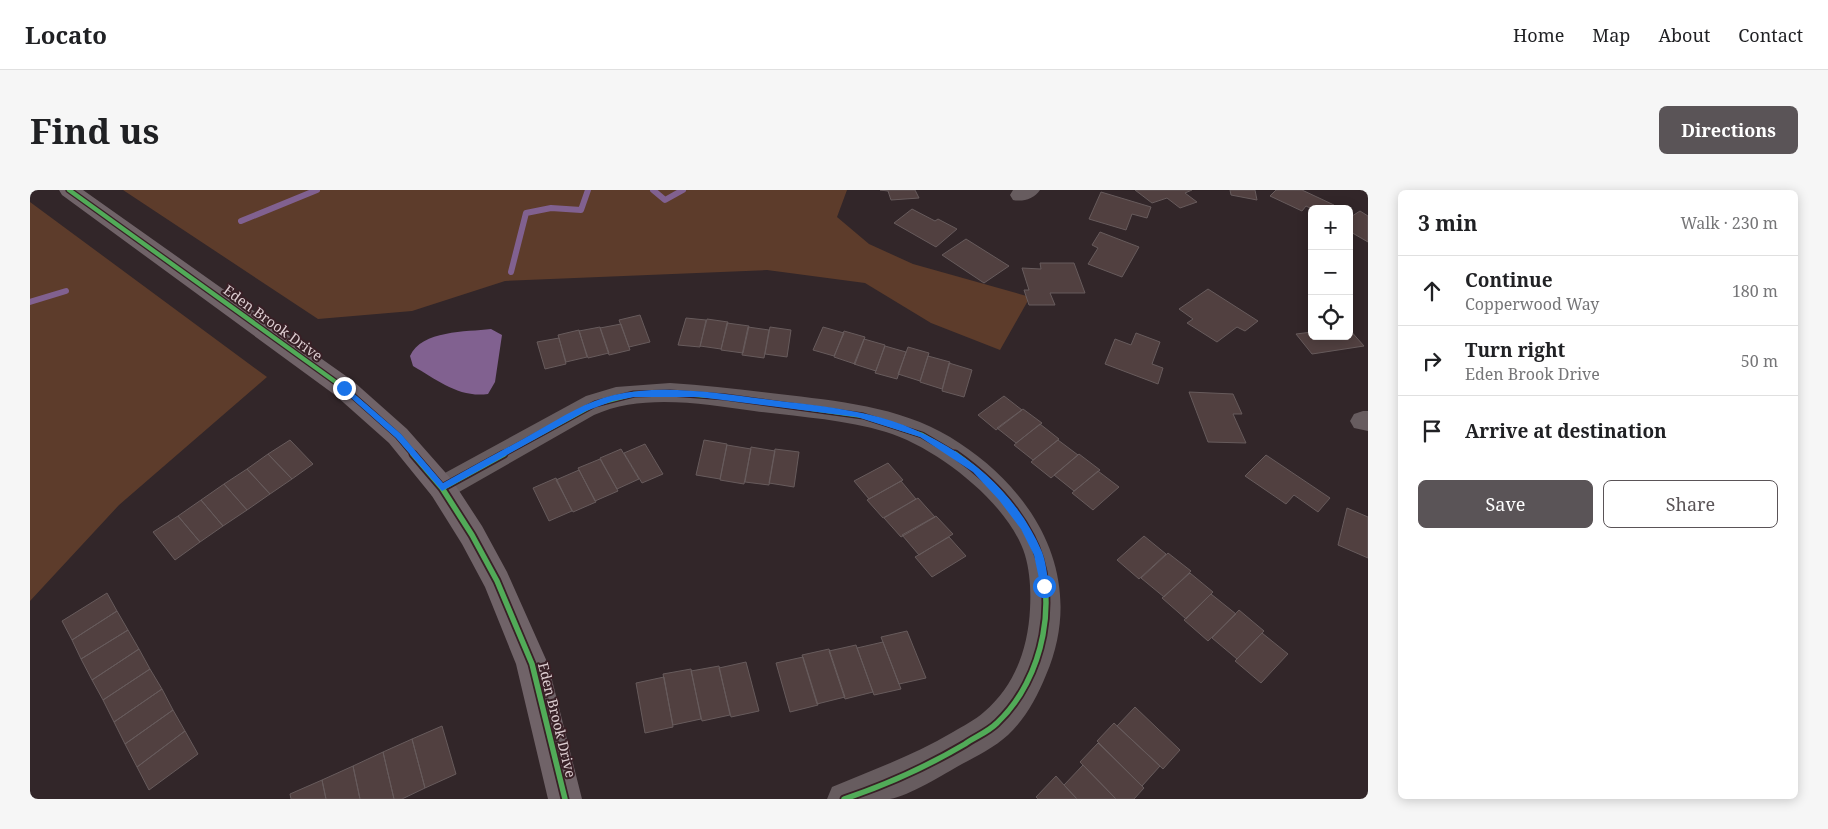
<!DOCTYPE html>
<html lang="en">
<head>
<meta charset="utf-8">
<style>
	body { margin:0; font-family:"Noto Serif",serif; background:#f6f6f6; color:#202124 }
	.controls { position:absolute; right:15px; top:15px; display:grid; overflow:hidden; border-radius:8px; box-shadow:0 2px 12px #0003 }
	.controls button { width:45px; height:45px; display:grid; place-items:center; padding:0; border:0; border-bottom:1px solid #e0e0e0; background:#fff; color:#202124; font:25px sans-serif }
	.stop { position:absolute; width:15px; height:15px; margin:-11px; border:4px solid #1a73e8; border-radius:50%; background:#fff }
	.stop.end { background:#1a73e8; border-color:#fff; box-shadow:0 1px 5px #0008 }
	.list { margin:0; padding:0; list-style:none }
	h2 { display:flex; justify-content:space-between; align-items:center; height:65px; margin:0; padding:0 20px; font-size:21px }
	h2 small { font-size:16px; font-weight:400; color:#757577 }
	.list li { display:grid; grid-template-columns:32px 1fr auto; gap:15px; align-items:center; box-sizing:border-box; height:70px; padding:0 20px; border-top:1px solid #e0e0e0 }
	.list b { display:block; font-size:19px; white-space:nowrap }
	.list p { margin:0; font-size:16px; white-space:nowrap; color:#757577 }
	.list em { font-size:16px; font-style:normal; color:#757577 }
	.actions { display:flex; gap:10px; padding:15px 20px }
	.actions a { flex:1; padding:11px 0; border:1px solid #5a5457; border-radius:8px; text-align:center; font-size:18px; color:#5a5457 }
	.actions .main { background:#5a5457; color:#fff }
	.icon { flex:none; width:28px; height:28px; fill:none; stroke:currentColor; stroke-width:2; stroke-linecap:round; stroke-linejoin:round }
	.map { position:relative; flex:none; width:1338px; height:609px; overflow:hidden; border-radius:8px }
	header { display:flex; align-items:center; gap:30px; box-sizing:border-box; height:70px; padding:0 25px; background:#fff; border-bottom:1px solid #e0e0e0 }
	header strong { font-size:24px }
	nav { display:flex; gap:28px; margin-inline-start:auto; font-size:18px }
	.intro { display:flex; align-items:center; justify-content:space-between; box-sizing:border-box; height:120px; padding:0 30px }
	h1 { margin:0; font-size:35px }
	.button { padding:12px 22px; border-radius:8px; background:#5a5457; color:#fff; font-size:18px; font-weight:700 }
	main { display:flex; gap:30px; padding:0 30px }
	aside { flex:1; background:#fff; border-radius:8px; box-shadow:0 2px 12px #0003 }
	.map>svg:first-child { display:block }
</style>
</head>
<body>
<header>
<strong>Locato</strong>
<nav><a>Home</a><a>Map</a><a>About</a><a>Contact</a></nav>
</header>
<div class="intro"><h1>Find us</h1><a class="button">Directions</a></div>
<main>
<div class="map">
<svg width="1338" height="609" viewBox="0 0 1338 609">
	<rect width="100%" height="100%" fill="#322629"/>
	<path fill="#5d3c2b" d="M93 0H817L807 27 839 54 883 74 1000 107 970 160 901 133 835 93 737 80 475 91 382 121 288 129Z
		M0 12 237 187 89 315 0 411Z"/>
	<path fill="#816190" d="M461 139 472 145 465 192 458 204C429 208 407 190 383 176L380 166C392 140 436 142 461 139Z"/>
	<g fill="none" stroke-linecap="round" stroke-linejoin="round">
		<path stroke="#816190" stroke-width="6" d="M623 0 635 10 653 0
			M211 31 287 0
			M481 82 496 23 521 18 551 20 558 0
			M0 112 36 101"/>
	</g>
	<path fill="#514040" stroke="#675b5c" d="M850 0H885L889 8 861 10 858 1Z
		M1105 0H1162L1155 3 1167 12 1150 18 1137 8 1122 13Z
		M1200 0H1225L1227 10 1201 5Z
		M1246 0H1272L1304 15 1301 19H1282L1276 16 1272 21 1240 6Z
		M1071 2 1121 17 1117 28 1102 24 1096 40 1059 29Z
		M882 19 905 31 908 29 927 39 906 57 864 33Z
		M1330 21 1338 26V52L1319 41V28Z
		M1070 42 1109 57 1092 87 1058 74 1068 58 1062 55Z
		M936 49 979 76 954 93 912 65Z
		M1010 73H1044L1055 103H1020L1025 115H999L994 100H999L992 78 1011 79Z
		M1178 99 1228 131 1215 141 1207 137 1187 152 1157 133 1163 129 1149 119Z
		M610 125 620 152 599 157 589 130Z
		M656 128 676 130 670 157 648 155Z
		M677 129 698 132 691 159 670 156Z
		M697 133 719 136 713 163 691 160Z
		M591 134 600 160 579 165 570 138Z
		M570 137 579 163 558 168 549 141Z
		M718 137 739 140 734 168 712 165Z
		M740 137 761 140 757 167 735 164Z
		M793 137 814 143 804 166 783 160Z
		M1319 139 1334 156 1282 164 1266 144 1282 142V146H1319Z
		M549 140 557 167 536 172 528 145Z
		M814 141 835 147 825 174 804 167Z
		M1106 143 1130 152 1122 174 1133 178 1128 194 1075 174 1085 149 1101 155Z
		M529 148 536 174 515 179 507 152Z
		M834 149 855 155 846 181 824 174Z
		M855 156 876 162 867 189 845 183Z
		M878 157 899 163 890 191 868 184Z
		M898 166 920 172 912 199 890 192Z
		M919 173 942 180 934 207 912 201Z
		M1159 202 1203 204 1212 224H1203L1216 253 1178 252Z
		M974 206 992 220 966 240 948 225Z
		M993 219 1012 233 986 253 967 238Z
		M1010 234 1029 249 1003 270 984 255Z
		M260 250 283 274 262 289 238 264Z
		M674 250 697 254 690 289 666 285Z
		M1028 250 1048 265 1021 288 1001 272Z
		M615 254 633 284 612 293 594 263Z
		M697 255 721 259 714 294 690 290Z
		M721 257 745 261 739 295 715 292Z
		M591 259 609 289 587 299 570 268Z
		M745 259 769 262 764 297 739 293Z
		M238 264 262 289 240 304 217 279Z
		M1049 264 1070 280 1044 301 1024 285Z
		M1236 265 1300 308 1288 322 1264 305 1256 314 1215 286Z
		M570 269 588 301 565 311 548 278Z
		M858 273 873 290 839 309 824 291Z
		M217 279 240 304 217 320 194 294Z
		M549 280 566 312 543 322 526 290Z
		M1068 281 1089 297 1063 320 1042 303Z
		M526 288 542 321 519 331 503 298Z
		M871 291 886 309 853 328 837 310Z
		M194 294 217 320 193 336 171 310Z
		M888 308 905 327 871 347 854 328Z
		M171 310 193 336 170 352 148 326Z
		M1317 318 1338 327V368L1308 355Z
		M148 326 170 352 145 370 123 342Z
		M906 326 923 344 889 365 872 345Z
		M1114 346 1136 364 1109 389 1087 370Z
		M919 347 936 366 902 387 885 367Z
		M1138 363 1161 381 1134 407 1111 388Z
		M1160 383 1183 402 1156 429 1132 408Z
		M77 403 87 421 42 450 32 431Z
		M1181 404 1206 424 1178 451 1154 430Z
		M1209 420 1234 441 1207 469 1182 448Z
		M87 421 98 440 51 469 42 450Z
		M98 440 109 459 62 490 51 469Z
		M877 441 896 488 869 494 851 447Z
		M1232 443 1258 464 1231 493 1205 471Z
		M853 452 871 499 844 505 827 458Z
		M826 455 843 502 815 509 799 461Z
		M109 459 120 479 73 510 62 490Z
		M799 459 815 507 787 514 772 465Z
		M773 467 788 515 760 522 746 473Z
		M716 472 729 521 701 527 689 478Z
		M689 476 700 525 672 531 661 481Z
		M120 479 132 499 84 532 73 510Z
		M661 479 671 529 643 535 633 484Z
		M634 487 643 537 615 543 606 493Z
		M132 499 143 520 95 554 84 532Z
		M1105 517 1150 560 1133 579 1087 536Z
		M143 520 155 541 107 577 95 554Z
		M1084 533 1130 576 1112 596 1067 551Z
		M412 536 426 584 395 598 382 549Z
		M155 541 168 564 119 600 107 577Z
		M382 549 395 598 372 609H364L353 562Z
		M1068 553 1114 598 1104 609H1086L1050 572Z
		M353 562 364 609H330L323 576Z
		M1053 575 1086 609H1047L1034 595Z
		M323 576 330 609H296L292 590Z
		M1026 586 1034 595 1047 609H1008L1006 607Z
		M292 590 296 609H261L260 604Z"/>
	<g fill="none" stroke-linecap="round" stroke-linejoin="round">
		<path fill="#675c5f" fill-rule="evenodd" d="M983 0H1010C1004 9 993 12 983 10L980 5Z
			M640 193C677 195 713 200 749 204 807 211 868 216 920 247 1004 298 1058 387 1016 485 1007 507 996 528 978 545 965 557 947 566 932 574 914 584 879 606 860 609 840 609 817 609 797 609L802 597C843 580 884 565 923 542 933 536 945 530 954 522 985 496 998 458 1000 419 1001 401 1000 382 995 365 979 313 906 257 856 242 813 229 768 227 724 221 673 214 613 203 564 225L422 306 412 310 402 306 398 298 402 290 556 206 586 197Z
			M1333 221H1338V241L1324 238 1320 231 1324 224Z"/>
		<path fill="#706368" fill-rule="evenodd" d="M29 0H53L323 191 377 239 422 290 452 336 477 382 518 474 552 609H518L486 474 455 397 432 354 402 306 359 253 305 205 32 5Z"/>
		<g stroke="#382026" stroke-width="7">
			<path id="cycleway-far1" d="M39 0 314 198 368 246 384 265
				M471 265 565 214 604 204 640 203 695 207 833 226 892 245 926 265"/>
		</g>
		<g stroke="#382026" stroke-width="9">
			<path id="cycleway" d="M383 264 412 298 442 345 467 391 502 474 535 609
				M412 298 474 264
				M814 609C856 595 896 577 935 554 945 547 958 542 967 533 1014 489 1031 405 1001 347 984 314 955 285 925 264"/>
		</g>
		<use href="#cycleway-far1" stroke="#51ab58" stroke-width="4.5"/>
		<use href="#cycleway" stroke="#51ab58" stroke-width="5.5"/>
	</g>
	<path fill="#1a73e8" d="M314 195 371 244 413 293C445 275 477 258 509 240 532 227 557 211 584 205 632 194 685 203 734 209 765 213 797 216 827 222 906 237 980 287 1012 362 1016 372 1017 385 1019 396L1014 399 1011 398 1004 365 991 339 969 310 943 282 890 247 827 227 669 207H604L583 211 556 221 412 301 366 248 312 200 311 198Z"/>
	<g text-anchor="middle" stroke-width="4" stroke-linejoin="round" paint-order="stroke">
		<g font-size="14" fill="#ddcdd1" stroke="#382026">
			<text transform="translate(243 133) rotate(36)" y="5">Eden Brook Drive</text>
			<text transform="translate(527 530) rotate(76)" y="5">Eden Brook Drive</text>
		</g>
	</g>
</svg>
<div class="controls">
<button>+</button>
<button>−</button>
<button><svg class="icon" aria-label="locate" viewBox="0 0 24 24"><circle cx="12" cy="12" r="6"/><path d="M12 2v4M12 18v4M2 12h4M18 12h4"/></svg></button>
</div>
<div class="stop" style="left:1014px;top:396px"></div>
<div class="stop end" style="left:314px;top:198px"></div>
</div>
<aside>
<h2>3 min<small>Walk · 230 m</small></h2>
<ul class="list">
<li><svg class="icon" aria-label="ahead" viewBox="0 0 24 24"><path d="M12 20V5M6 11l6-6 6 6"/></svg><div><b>Continue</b><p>Copperwood Way</p></div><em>180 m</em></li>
<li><svg class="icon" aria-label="right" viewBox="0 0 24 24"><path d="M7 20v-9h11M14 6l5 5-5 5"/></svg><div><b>Turn right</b><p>Eden Brook Drive</p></div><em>50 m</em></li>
<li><svg class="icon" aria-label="arrive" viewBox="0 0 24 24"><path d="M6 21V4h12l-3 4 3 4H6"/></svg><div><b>Arrive at destination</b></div></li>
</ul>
<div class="actions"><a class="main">Save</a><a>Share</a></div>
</aside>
</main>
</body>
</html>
